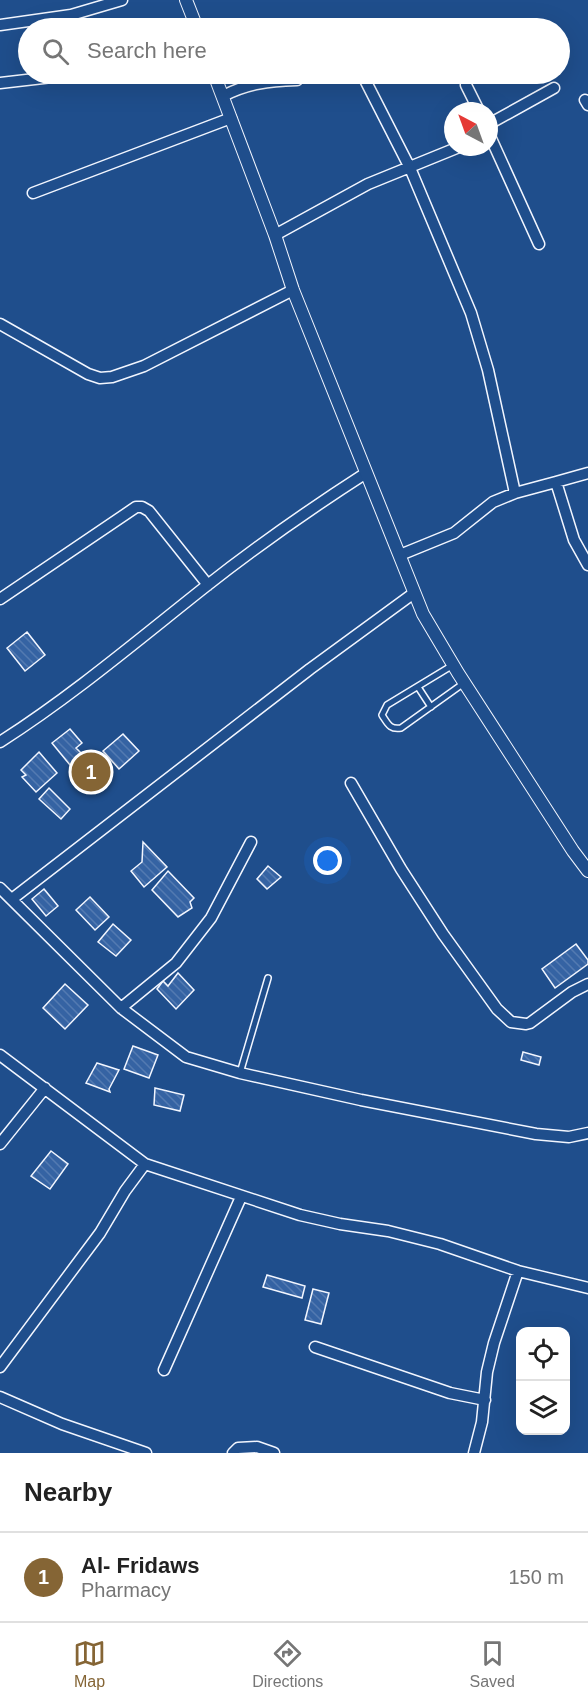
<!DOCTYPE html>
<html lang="en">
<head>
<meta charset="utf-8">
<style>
	body { margin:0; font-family:Arial,sans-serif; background:#f6f6f6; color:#222 }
	.controls { position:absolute; right:18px; bottom:18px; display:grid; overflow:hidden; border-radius:12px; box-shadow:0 6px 24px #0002 }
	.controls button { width:54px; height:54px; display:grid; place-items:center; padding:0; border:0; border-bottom:2px solid #e0e0e0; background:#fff; color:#222; font:30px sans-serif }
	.compass { position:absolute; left:444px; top:102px; width:54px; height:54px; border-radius:50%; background:#fff; box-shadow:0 6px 24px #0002; rotate:319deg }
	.you { position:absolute; left:328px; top:861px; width:21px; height:21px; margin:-15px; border:4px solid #fff; border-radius:50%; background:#1a73e8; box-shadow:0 0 0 9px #1a73e833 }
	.badge { display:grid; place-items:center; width:39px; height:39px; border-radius:50%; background:#856535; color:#fff; font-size:20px; font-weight:700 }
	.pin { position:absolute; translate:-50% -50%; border:3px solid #fff; box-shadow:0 2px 6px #0006 }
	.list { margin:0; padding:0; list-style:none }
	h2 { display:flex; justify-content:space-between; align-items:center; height:78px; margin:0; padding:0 24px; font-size:26px }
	h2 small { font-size:20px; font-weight:400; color:#767676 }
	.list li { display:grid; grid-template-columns:39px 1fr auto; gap:18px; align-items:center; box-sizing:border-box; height:90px; padding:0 24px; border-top:2px solid #e0e0e0 }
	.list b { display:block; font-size:22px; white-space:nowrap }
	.list p { margin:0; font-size:20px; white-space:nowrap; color:#767676 }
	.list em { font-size:20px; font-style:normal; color:#767676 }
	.icon { flex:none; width:33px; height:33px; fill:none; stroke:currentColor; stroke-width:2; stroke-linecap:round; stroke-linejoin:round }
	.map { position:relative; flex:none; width:588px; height:1453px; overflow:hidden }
	.search { position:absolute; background:#fff; box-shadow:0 6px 24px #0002; left:18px; right:18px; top:18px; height:66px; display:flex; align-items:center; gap:15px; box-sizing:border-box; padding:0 21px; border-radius:33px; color:#767676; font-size:22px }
	.sheet { height:168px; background:#fff }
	nav { display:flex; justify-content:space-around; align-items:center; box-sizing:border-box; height:84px; border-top:2px solid #e0e0e0; background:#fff; font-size:16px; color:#767676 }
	nav a { display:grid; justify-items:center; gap:3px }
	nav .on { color:#856535 }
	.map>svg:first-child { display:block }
</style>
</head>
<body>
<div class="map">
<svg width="588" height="1453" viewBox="0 0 588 1453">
	<defs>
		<pattern id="building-back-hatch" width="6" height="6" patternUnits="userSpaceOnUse" patternTransform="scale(1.5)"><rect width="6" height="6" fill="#3563a3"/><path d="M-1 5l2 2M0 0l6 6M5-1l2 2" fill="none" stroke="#537ab1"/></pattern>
	</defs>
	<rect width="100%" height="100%" fill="#1f4e8c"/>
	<path fill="url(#building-back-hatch)" stroke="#f2f6ff" stroke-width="1.5" d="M27 632 45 655 25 671 7 648Z
		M70 729 82 743 76 748 83 755 70 765 52 743Z
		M123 734 139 751 119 769 103 751Z
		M39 752 57 773 36 792 22 777 26 775 21 770Z
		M94 754 109 772 99 782 95 778 83 790 70 775Z
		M49 788 70 809 61 819 39 799Z
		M143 842 167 867 144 887 131 871 142 862Z
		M268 866 281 877 267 889 257 879Z
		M168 871 194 898 190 902 192 908 178 917 152 890Z
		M44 889 58 906 46 916 32 899Z
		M90 897 109 917 95 930 76 910Z
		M113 924 131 940 116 956 98 942Z
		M576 944 588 960V964L555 988 542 969Z
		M178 973 194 990 176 1009 157 989 163 981 168 986Z
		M65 984 88 1005 65 1029 43 1008Z
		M133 1046 158 1055 149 1078 124 1069Z
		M523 1052 541 1057 539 1065 521 1060Z
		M97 1063 119 1070 109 1089 110 1092 86 1083Z
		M155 1088 184 1095 180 1111 154 1105Z
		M51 1151 68 1164 50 1189 31 1176Z
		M267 1275 305 1286 302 1298 263 1287Z
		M313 1289 329 1293 321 1324 305 1320Z"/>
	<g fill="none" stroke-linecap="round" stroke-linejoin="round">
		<g stroke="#f2f6ff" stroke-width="8">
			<path id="service" d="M453 665 387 705 382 715C388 724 390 730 401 728L464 683
				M418 687 431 707
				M240 1073 268 978"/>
		</g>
		<g stroke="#f2f6ff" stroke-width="13">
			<path id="minor" d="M0 25 71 15 122 0
				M362 74 410 168 471 313 488 370 515 493
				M0 83 78 74
				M466 85 479 111
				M223 96C248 83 269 81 297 80
				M585 100 588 105
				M489 124 554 88
				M489 134 539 244
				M33 193 231 118
				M275 235 368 184 459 147
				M0 324 88 374 100 378 112 377 144 366 293 290
				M588 473 556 482 574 540 588 565
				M400 555 454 533 493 502 515 493 556 482
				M0 599 136 507H142L149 511 208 585
				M0 742C72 696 138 640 205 587 257 546 310 509 366 473
				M351 783 401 869 443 934 497 1009 511 1022 526 1024 530 1023 572 992 588 984
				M0 888 121 1008 186 1057 240 1073 361 1100 536 1134 569 1137 588 1133
				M12 899 310 669 414 593
				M121 1008 176 963 211 918 251 842
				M0 1055 145 1164 300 1215 340 1224 388 1231 440 1244 518 1271 588 1288
				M0 1144 45 1088
				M315 1347 450 1393 485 1400
				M0 1367 100 1233 125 1191 145 1164
				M164 1370 241 1197
				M0 1397 62 1424 146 1453
				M233 1453 238 1448 257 1447 274 1453
				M474 1453 482 1422 487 1372 494 1343 518 1271"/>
		</g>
		<g stroke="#f2f6ff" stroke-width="14">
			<path id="tertiary" d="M186 0 197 28
				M214 74 275 235 293 290 423 614 458 673 573 851 588 871"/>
		</g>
		<use href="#service" stroke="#1f4e8c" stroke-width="5"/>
		<use href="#minor" stroke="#1f4e8c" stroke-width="10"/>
		<use href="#tertiary" stroke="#1f4e8c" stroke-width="12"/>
	</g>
</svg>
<div class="controls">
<button><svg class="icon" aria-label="locate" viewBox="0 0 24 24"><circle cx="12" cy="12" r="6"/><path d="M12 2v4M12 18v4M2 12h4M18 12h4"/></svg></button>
<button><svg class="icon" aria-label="layers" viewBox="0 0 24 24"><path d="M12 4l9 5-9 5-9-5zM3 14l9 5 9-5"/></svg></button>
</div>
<svg class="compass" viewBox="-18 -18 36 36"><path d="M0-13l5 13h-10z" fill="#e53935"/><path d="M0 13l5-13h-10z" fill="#767676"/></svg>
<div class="you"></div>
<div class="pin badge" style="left:91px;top:772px">1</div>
<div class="search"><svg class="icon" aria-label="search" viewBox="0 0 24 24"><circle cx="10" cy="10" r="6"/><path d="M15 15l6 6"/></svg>Search here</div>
</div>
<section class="sheet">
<h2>Nearby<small></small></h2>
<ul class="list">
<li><span class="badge">1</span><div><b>Al- Fridaws</b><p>Pharmacy</p></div><em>150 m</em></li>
</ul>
</section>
<nav>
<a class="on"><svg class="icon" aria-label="map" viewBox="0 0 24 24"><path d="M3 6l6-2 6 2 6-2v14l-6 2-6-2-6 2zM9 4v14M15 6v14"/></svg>Map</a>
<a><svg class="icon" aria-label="directions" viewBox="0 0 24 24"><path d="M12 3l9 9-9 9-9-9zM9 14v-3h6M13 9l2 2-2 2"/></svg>Directions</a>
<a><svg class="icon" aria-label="saved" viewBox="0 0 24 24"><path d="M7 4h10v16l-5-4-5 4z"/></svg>Saved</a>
</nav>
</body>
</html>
